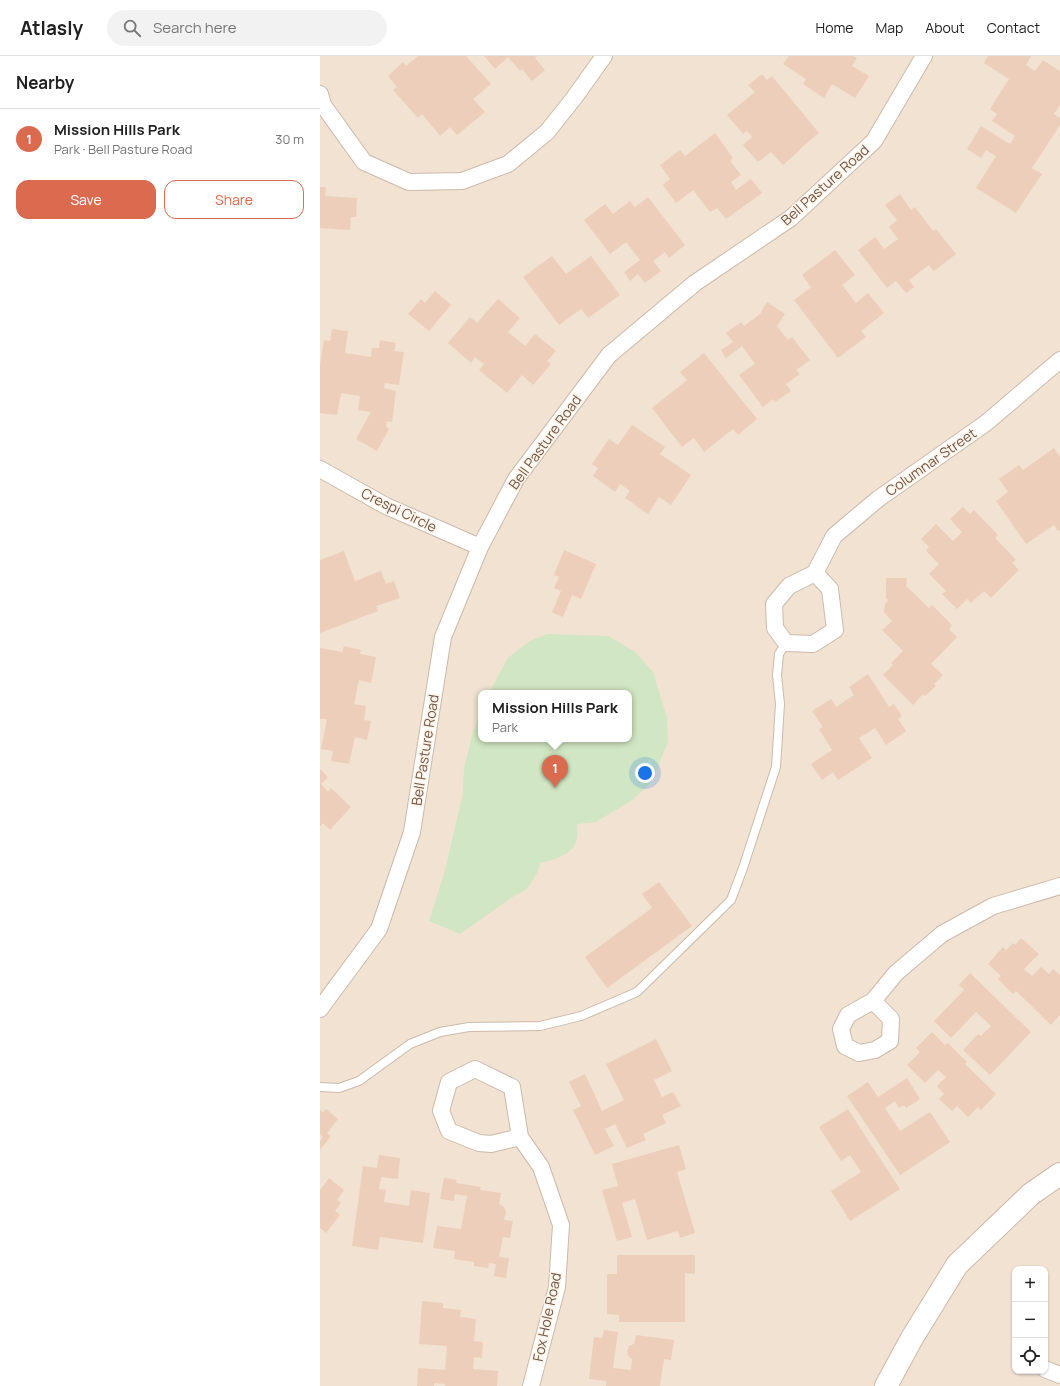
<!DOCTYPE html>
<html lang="en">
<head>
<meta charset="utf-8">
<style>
	body { margin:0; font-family:Manrope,sans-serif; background:#f2f2f2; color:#222 }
	.controls { position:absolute; right:12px; bottom:12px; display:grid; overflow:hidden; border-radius:8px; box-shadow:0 1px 3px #0004 }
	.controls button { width:36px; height:36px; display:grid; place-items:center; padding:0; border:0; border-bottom:1px solid #e0e0e0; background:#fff; color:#222; font:20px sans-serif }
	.you { position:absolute; left:325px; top:717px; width:14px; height:14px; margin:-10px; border:3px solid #fff; border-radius:50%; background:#1a73e8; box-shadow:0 0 0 6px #1a73e833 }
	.badge { display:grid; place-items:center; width:26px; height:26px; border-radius:50%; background:#db6b4f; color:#fff; font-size:13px; font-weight:700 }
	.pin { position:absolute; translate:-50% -33px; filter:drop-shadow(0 1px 2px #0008) }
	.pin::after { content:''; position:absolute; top:21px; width:14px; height:12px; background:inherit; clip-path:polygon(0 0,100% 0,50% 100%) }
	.popup { position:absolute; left:158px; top:634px; width:154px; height:52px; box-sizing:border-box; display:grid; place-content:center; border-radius:8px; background:#fff; filter:drop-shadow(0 1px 3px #0005); font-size:13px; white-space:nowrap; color:#767676 }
	.popup b { font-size:15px; color:#222 }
	.popup::after { content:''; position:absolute; left:50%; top:100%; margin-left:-8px; border:8px solid transparent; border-top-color:#fff }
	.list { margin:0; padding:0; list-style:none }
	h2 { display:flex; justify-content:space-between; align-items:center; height:52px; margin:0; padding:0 16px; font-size:17px }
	h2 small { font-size:13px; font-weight:400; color:#767676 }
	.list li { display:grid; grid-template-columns:26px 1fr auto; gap:12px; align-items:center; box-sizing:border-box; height:60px; padding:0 16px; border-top:1px solid #e0e0e0 }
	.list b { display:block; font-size:15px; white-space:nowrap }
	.list p { margin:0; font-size:13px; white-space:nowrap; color:#767676 }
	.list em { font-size:13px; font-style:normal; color:#767676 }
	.actions { display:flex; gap:8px; padding:12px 16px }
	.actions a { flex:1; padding:9px 0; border:1px solid #db6b4f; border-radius:12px; text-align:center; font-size:14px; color:#db6b4f }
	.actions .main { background:#db6b4f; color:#fff }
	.icon { flex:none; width:22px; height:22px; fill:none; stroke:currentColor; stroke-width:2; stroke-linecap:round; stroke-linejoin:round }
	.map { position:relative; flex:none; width:740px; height:1330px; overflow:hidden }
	header { display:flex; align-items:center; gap:24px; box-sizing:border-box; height:56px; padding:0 20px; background:#fff; border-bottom:1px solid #e0e0e0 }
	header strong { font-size:19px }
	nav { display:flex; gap:22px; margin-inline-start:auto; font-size:14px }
	.search { width:280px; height:36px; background:#f2f2f2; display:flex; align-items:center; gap:10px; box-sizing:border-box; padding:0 14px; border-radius:22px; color:#767676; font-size:15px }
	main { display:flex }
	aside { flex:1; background:#fff }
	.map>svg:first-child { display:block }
</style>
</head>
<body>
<header>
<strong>Atlasly</strong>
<div class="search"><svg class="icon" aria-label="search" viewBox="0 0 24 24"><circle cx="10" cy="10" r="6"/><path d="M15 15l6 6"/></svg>Search here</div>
<nav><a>Home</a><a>Map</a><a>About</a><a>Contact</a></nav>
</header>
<main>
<aside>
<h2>Nearby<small></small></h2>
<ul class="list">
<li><span class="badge">1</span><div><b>Mission Hills Park</b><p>Park · Bell Pasture Road</p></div><em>30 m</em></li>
</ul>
<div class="actions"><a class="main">Save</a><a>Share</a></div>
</aside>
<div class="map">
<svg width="740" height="1330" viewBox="0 0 740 1330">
	<rect width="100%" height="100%" fill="#faf0e2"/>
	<path fill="#f1e2d1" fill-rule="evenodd" d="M0 0H740V1330H0ZM161 637H309V683H161ZM695 1213H725V1315H695Z"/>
	<path fill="#d1e6c2" d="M227 578 288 580 315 596 333 616 347 662 348 686 331 727 312 744 276 766 257 768C257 772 258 777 257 781 256 798 234 804 220 807L217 817 207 833 194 840 140 878 109 865 125 815 143 737 144 713 153 676 161 655V683H309V637H169L188 602 208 586Z"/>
	<path fill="#edcebb" d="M98 0H146L171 28 153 43 165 56 137 79 130 71 120 80 102 58 98 62 73 34 77 31 68 20 83 6 86 10Z
		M164 0H217L215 2 225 14 212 25 202 13 200 15 188 1 175 13Z
		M469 0H533L537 2 532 10 549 20 535 42 512 28 504 42 483 28 486 23 463 8Z
		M668 0H711L706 9 715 15 723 4 740 15V49L734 58 740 62V69L712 112 722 118 696 157 656 132 676 100 666 94 661 102 647 93 661 70 690 88 695 80 672 65 677 58 670 53 689 23 664 7Z
		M442 18 447 24 452 20 499 77 480 93V94L463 109 451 96 438 106 423 89 432 81 427 75 423 78 407 59 435 36 428 29Z
		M395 77 413 102 410 105 421 119 411 126 416 134 431 123 442 137 406 163 397 152 390 156 373 134 356 147 343 129 350 123 340 109 360 94 365 100Z
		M0 131H6L5 140 37 142 36 161H31L30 174 0 172Z
		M580 138 591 154 595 151 613 175 616 173 636 198 614 215 609 209 589 224 594 231 586 237 576 225 567 232 538 194 555 181 564 193 578 183 569 171 577 164 565 149Z
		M328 141 365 189 349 202 345 196 333 205 341 215 325 227 318 218 310 225 304 216 320 204 306 186 290 198 264 164 285 148 293 158 310 145 315 151Z
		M515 194 535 219 522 229 536 247 548 237 564 257 541 275 546 281 518 302 474 244 491 231 482 219Z
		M232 200 246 218 271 200 300 239 268 262 261 253 239 269 203 221Z
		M115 235 131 249 109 275 88 258 101 243 105 247Z
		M178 243 200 262 188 276 205 290 215 278 236 295 227 305 231 308 213 329 202 319 187 337 159 314 164 308 155 301 151 307 128 287 150 261 157 267Z
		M447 246 465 258 457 270 468 284 472 281 490 304 476 314 480 318 466 328 471 335 455 346 453 343 443 351 419 319 435 308 422 290 406 302 401 294 413 286 406 277 421 266 424 270 440 258Z
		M12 273 28 275 25 297 51 301 52 292H59L60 284 76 287 74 295 84 296 79 329 65 327 64 332 76 335 72 366 67 365 66 371 69 373 57 395 36 383 51 356 38 354 40 340 21 337 17 359 0 357V308L4 284 10 285Z
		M384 297 437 363 418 379 413 373 384 396 374 382 362 391 332 352 367 324 360 316Z
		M312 369 345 391 340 398 371 419 351 449 339 441 328 458 305 442 310 435 300 428 295 436 273 420 278 412 272 408 289 383 298 389Z
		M734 392 740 401V474L738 475 734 469 706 488 676 445 688 436 679 423 699 409 703 414Z
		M643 451 650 458 654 454 678 479 675 482 696 504 692 507 699 514 671 542 664 535 651 547 647 543 637 553 622 538 626 535 609 518 619 508 606 495 609 491 601 483 616 468 633 485 642 476 630 463Z
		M244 494 276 508 261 543 252 539 243 561 232 556 241 535 234 532 239 521 234 519Z
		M24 495 35 525 61 515 66 528 74 525 80 542 56 550 58 555 0 577V504Z
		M566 522H587L586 530 609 552 612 549 632 569 629 573 637 581 611 608 623 619 614 628 616 630 605 640 603 638 593 649 563 619 573 609 571 607 583 595 562 574 572 565 564 556 565 548 568 544 566 542Z
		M24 590 41 594 40 598 56 601 51 627 39 624 34 648 46 650 44 664 51 665 47 684 35 681 29 708 11 705 13 695 1 693 7 663H0V592L22 596Z
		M548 618 569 651 574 648 582 660 578 663 586 675 566 689 555 672 539 682 552 702 518 724 513 716 502 724 491 708 512 694 499 673 503 671 492 655 511 643 516 651 534 639 529 631Z
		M0 713 8 721 1 728 8 736 11 732 31 751 10 774 3 767 0 771Z
		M339 826 372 870 287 932 265 901 332 852 322 838Z
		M701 882 719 898 704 913 712 920 721 911 729 918 733 913 740 919V959L731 969 696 935 693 938 678 923 681 920 668 908 683 891 686 894 693 887 695 889Z
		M650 917 711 976 670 1019 643 994 658 978 661 980 671 970 656 956 631 982 614 965 644 934 639 929Z
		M612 976 625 989 628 987 647 1006 645 1008 676 1038 661 1054 658 1051 648 1061 637 1050 632 1055 619 1043 624 1038 617 1030 626 1021 618 1014 605 1027 587 1009 600 996 596 992Z
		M336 983 352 1015 334 1024 342 1041 353 1036 361 1050 342 1059 346 1067 323 1078 326 1084 307 1092 295 1068 285 1073 294 1090 275 1099 253 1054 261 1050 249 1026 265 1018 282 1055 304 1044 286 1008Z
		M587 1022 600 1043 586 1052 584 1049 579 1052 575 1045 565 1052 580 1075 610 1056 630 1086 580 1119 527 1040 548 1026 558 1041Z
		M6 1053 18 1063 7 1077 11 1080 0 1094V1085L3 1081 0 1078V1054L3 1056Z
		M528 1053 580 1133 530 1165 511 1135 541 1116 530 1099 521 1105 499 1071Z
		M359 1089 366 1113 357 1116 375 1177 360 1182 358 1175 327 1184 315 1143 302 1147 312 1181 297 1185 282 1134 298 1130 292 1108Z
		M59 1099 80 1102 78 1123 61 1121 59 1133 66 1134 64 1146 89 1150 91 1134 110 1137 103 1187 60 1181 58 1194 32 1190 43 1110 57 1112Z
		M9 1122 24 1134 17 1144 21 1147 15 1155 20 1159 6 1177 0 1172V1134Z
		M124 1122 137 1124 136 1127 161 1131 160 1134 181 1137 179 1148 184 1151 186 1156 184 1164 193 1165 190 1182 183 1181 179 1201 189 1202 186 1222 174 1220 176 1208 169 1207 168 1212 154 1210V1206L134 1203 135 1195 113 1192 117 1170 141 1173 147 1140 135 1138 134 1145 120 1143Z
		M297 1199H375V1218L365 1217V1266H299V1259L287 1258V1218H297Z
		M102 1245 123 1247V1252L141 1254 140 1261 156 1263 154 1285 163 1286 162 1302 154 1301 153 1313 178 1315 177 1330H125V1328L114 1327V1330H97L98 1312 125 1314 127 1290 99 1288Z
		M284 1274 298 1276 293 1312 311 1314 312 1303 308 1300 307 1295 309 1290 314 1288 316 1279 354 1284 351 1304 344 1303 340 1330H286V1325L269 1323 274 1281 282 1282Z"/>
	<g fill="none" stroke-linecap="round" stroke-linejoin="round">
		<g stroke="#ccbaac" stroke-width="10">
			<path id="lane" d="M0 1031 19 1032 39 1025 90 988 120 976 149 971 220 970 261 960 317 936 411 844 423 812 456 711 460 648 457 619 459 598 466 587"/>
		</g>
		<g stroke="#ccbaac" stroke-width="18">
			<path id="street" d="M0 38 3 49 44 106 89 126 142 125 188 108 227 76 254 42 284 0
				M0 413 66 450 160 491
				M495 517 510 533 515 574 493 588 466 587 455 572 454 548 469 530 495 517 514 480 558 443 666 367 740 304
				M553 945 571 963 570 985 555 994 539 997 525 990 521 973 528 959 553 945 576 917 622 878 673 850 740 830
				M0 953 59 873 92 776 123 581 160 491 196 423 289 299 375 227 471 162 554 85 604 0
				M200 1081 171 1088 159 1087 129 1075 121 1055 129 1026 155 1013 192 1031 200 1081 221 1111 241 1169 237 1231 211 1330
				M725 1313 740 1319"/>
		</g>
		<g stroke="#cfb9aa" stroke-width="24">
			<path id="secondary" d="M566 1330 592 1282 637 1209 711 1138 740 1118"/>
		</g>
		<use href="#lane" stroke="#fff" stroke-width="8"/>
		<use href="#street" stroke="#fff" stroke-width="16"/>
		<use href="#secondary" stroke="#fff" stroke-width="22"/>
	</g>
	<g text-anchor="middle" stroke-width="3" stroke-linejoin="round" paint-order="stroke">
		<g font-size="14" fill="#6f574a" stroke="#fdf4e7">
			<text transform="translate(505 129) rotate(-42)" y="5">Bell Pasture Road</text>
			<text transform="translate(225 386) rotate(-54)" y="5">Bell Pasture Road</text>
			<text transform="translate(611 406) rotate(-35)" y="5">Columnar Street</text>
			<text transform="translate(79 454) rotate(26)" y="5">Crespi Circle</text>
			<text transform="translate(105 694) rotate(-81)" y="5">Bell Pasture Road</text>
			<text transform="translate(227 1261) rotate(-78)" y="5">Fox Hole Road</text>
		</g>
	</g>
</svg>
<div class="controls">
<button>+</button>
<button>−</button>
<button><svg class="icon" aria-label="locate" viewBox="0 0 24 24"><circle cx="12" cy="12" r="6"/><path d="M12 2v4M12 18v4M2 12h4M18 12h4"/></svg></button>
</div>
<div class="you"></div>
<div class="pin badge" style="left:235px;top:732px">1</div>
<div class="popup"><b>Mission Hills Park</b>Park</div>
</div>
</main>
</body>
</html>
